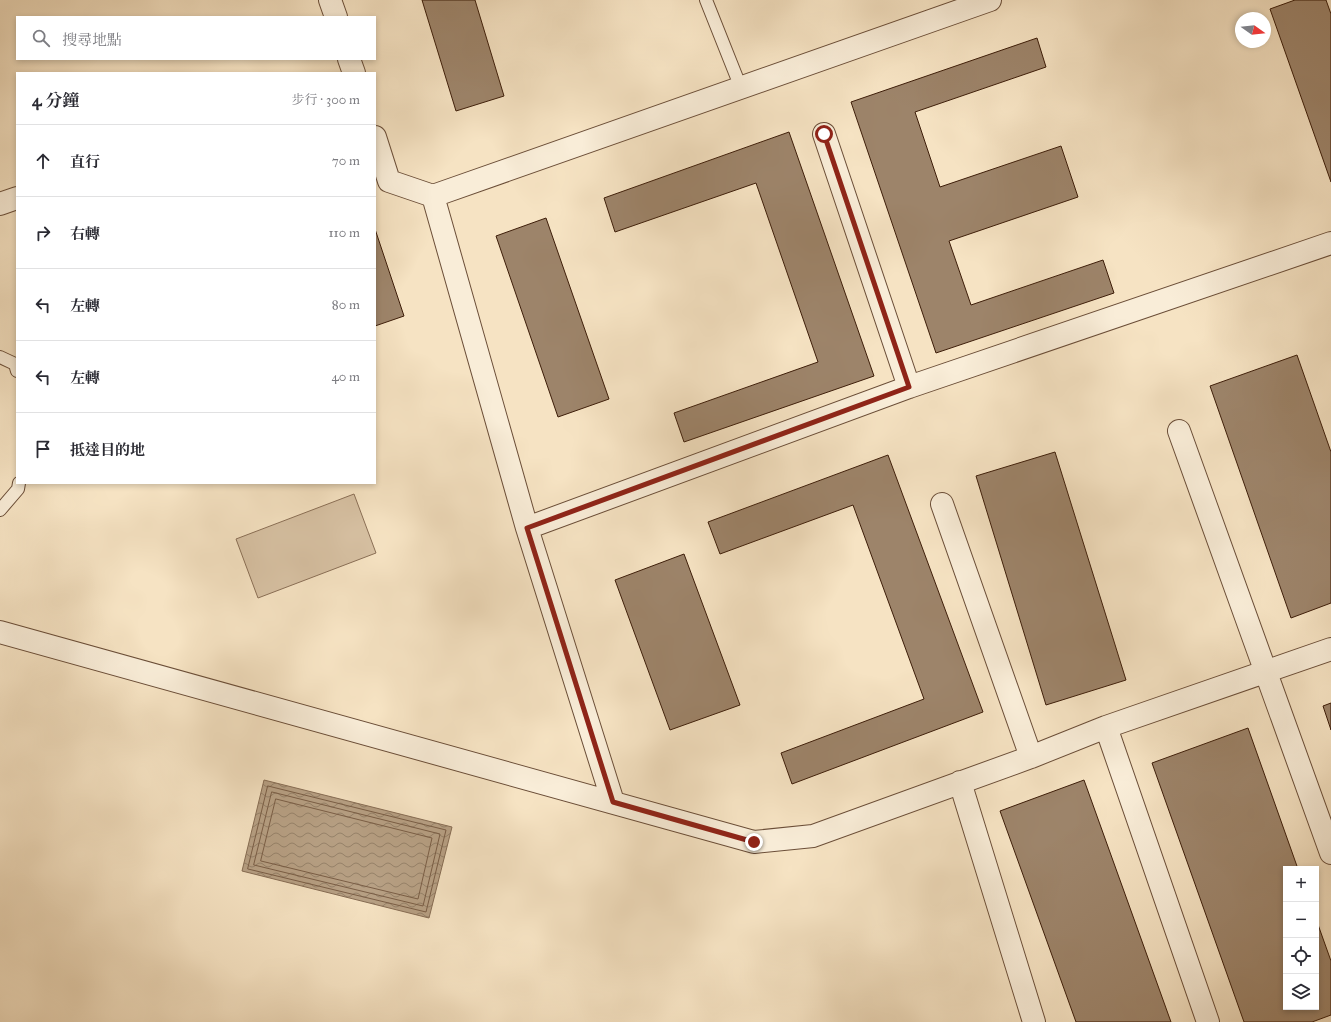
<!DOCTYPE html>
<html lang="zh-TW">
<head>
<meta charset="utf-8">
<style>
	body { margin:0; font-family:"IM FELL Great Primer","Noto Serif TC",serif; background:#f2f2f3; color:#2b2b33 }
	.controls { position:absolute; right:12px; bottom:12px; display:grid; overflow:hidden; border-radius:0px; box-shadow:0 2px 6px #0003 }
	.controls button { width:36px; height:36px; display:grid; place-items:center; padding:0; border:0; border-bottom:1px solid #e1e1e2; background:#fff; color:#2b2b33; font:20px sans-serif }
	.compass { position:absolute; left:1235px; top:12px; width:36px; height:36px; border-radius:50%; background:#fff; box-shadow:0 2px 6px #0003; rotate:105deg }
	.stop { position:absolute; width:12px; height:12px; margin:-9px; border:3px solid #8f2418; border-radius:50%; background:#fff }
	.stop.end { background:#8f2418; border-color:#fff; box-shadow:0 1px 4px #0008 }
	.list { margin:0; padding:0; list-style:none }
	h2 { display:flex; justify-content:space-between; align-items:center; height:52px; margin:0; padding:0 16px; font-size:17px }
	h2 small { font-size:13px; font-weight:400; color:#7c7c81 }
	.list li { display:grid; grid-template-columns:26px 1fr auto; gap:12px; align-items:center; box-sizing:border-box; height:72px; padding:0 16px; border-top:1px solid #e1e1e2 }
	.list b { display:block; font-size:15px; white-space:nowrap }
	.list em { font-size:13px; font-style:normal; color:#7c7c81 }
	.icon { flex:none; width:22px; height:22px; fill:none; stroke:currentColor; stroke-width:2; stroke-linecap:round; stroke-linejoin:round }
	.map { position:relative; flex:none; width:1331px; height:1022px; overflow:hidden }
	.search { position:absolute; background:#fff; box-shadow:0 2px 6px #0003; left:16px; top:16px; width:360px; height:44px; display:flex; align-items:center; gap:10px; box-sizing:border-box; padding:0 14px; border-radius:0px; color:#7c7c81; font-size:15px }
	.panel { position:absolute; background:#fff; box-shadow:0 2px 6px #0003; left:16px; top:72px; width:360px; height:412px; border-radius:0px }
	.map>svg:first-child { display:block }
</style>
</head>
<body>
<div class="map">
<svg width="1331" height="1022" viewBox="0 0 1331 1022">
	<defs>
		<pattern id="water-waves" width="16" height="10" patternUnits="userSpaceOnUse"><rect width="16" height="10" fill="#b7a084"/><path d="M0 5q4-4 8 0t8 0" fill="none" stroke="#96826a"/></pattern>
	</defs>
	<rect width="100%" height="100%" fill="#f6e3c3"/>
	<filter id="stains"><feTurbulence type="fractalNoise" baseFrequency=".005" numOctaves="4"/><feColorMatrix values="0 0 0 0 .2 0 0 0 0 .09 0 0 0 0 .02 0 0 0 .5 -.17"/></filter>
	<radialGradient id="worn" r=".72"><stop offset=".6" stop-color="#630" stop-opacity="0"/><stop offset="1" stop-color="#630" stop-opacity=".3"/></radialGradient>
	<path fill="#d7c1a3" stroke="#8a6f56" d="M354 494 376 553 258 598 236 539Z"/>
	<path fill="url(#water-waves)" stroke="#866c53" d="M264 780 452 827 429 918 242 871Z"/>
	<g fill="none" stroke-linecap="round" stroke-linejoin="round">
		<path stroke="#7a5e46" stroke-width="1" d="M268 786 446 830 426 912 248 869Z
			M272 792 440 834 423 906 254 865Z
			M276 799 432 838 418 899 261 861Z"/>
	</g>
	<path fill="#9d846a" stroke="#3d1d09" d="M422 0H475L504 96 456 111Z
		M1295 0H1326L1331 14V182L1270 9Z
		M1037 38 1046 67 915 112 940 187 1061 146 1078 197 949 241 971 305 1103 260 1114 293 936 353 851 102Z
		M789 132 874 376 684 442 674 413 818 362 756 183 615 232 604 198Z
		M546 218 609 399 558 417 496 236Z
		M375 229 404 316 375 326Z
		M1297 355 1331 452V603L1291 618 1210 386Z
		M1055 452 1126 680 1046 705 976 476Z
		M888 455 983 712 792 784 781 753 924 699 853 505 720 554 708 522Z
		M684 554 740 705 670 730 615 580Z
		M1331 703V730L1323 706Z
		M1248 728 1298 869H1286V1007H1316V919L1331 961V1015L1312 1022H1244L1152 763Z
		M1084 780 1171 1022H1076L1000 811Z"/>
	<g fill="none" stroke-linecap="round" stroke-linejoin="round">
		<g stroke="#6b4e38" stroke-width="14">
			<path id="lane" d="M706 0 741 88
				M0 357 15 364 17 371
				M0 510 18 489 19 483"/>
		</g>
		<g stroke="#6b4e38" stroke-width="24">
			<path id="street" d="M330 0 336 17
				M349 59 354 73
				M824 134 909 387
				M375 137 389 181 433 196 527 528 613 802
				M433 196 990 0
				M0 204 17 198
				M1179 431 1331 853
				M942 504 1031 757
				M527 528 909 387 1331 243
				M0 632 754 842 813 836 1031 757 1106 727 1331 649
				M1106 727 1208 1022
				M960 782 1034 1022"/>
		</g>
		<use href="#lane" stroke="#f9edd8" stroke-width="12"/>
		<use href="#street" stroke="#f9edd8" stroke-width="22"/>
	</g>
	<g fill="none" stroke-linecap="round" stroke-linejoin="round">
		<path stroke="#8f2418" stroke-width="5" d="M754 842 613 802 527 528 909 387 824 134"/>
	</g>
	<rect width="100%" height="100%" filter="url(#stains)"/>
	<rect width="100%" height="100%" fill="url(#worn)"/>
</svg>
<div class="controls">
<button>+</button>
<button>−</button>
<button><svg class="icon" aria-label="locate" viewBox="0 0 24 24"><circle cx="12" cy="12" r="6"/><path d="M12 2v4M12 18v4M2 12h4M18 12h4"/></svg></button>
<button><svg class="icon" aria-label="layers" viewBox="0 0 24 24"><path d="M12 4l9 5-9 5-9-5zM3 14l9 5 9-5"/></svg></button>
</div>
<svg class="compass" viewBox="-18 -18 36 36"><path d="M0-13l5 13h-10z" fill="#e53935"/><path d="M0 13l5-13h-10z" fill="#7c7c81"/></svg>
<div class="stop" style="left:824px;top:134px"></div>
<div class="stop end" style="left:754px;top:842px"></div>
<div class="search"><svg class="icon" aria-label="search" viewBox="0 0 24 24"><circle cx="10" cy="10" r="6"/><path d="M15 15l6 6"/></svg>搜尋地點</div>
<section class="panel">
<h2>4 分鐘<small>步行 · 300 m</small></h2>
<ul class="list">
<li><svg class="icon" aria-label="ahead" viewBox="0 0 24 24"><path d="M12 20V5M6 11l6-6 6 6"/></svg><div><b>直行</b></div><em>70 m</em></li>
<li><svg class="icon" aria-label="right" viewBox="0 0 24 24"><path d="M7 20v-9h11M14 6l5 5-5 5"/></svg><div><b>右轉</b></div><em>110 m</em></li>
<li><svg class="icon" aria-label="left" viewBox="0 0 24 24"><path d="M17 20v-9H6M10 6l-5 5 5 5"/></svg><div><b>左轉</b></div><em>80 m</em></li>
<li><svg class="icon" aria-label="left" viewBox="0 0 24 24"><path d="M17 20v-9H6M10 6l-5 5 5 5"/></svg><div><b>左轉</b></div><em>40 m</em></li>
<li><svg class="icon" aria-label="arrive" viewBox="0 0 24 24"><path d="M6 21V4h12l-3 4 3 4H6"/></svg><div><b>抵達目的地</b></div></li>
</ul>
</section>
</div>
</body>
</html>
